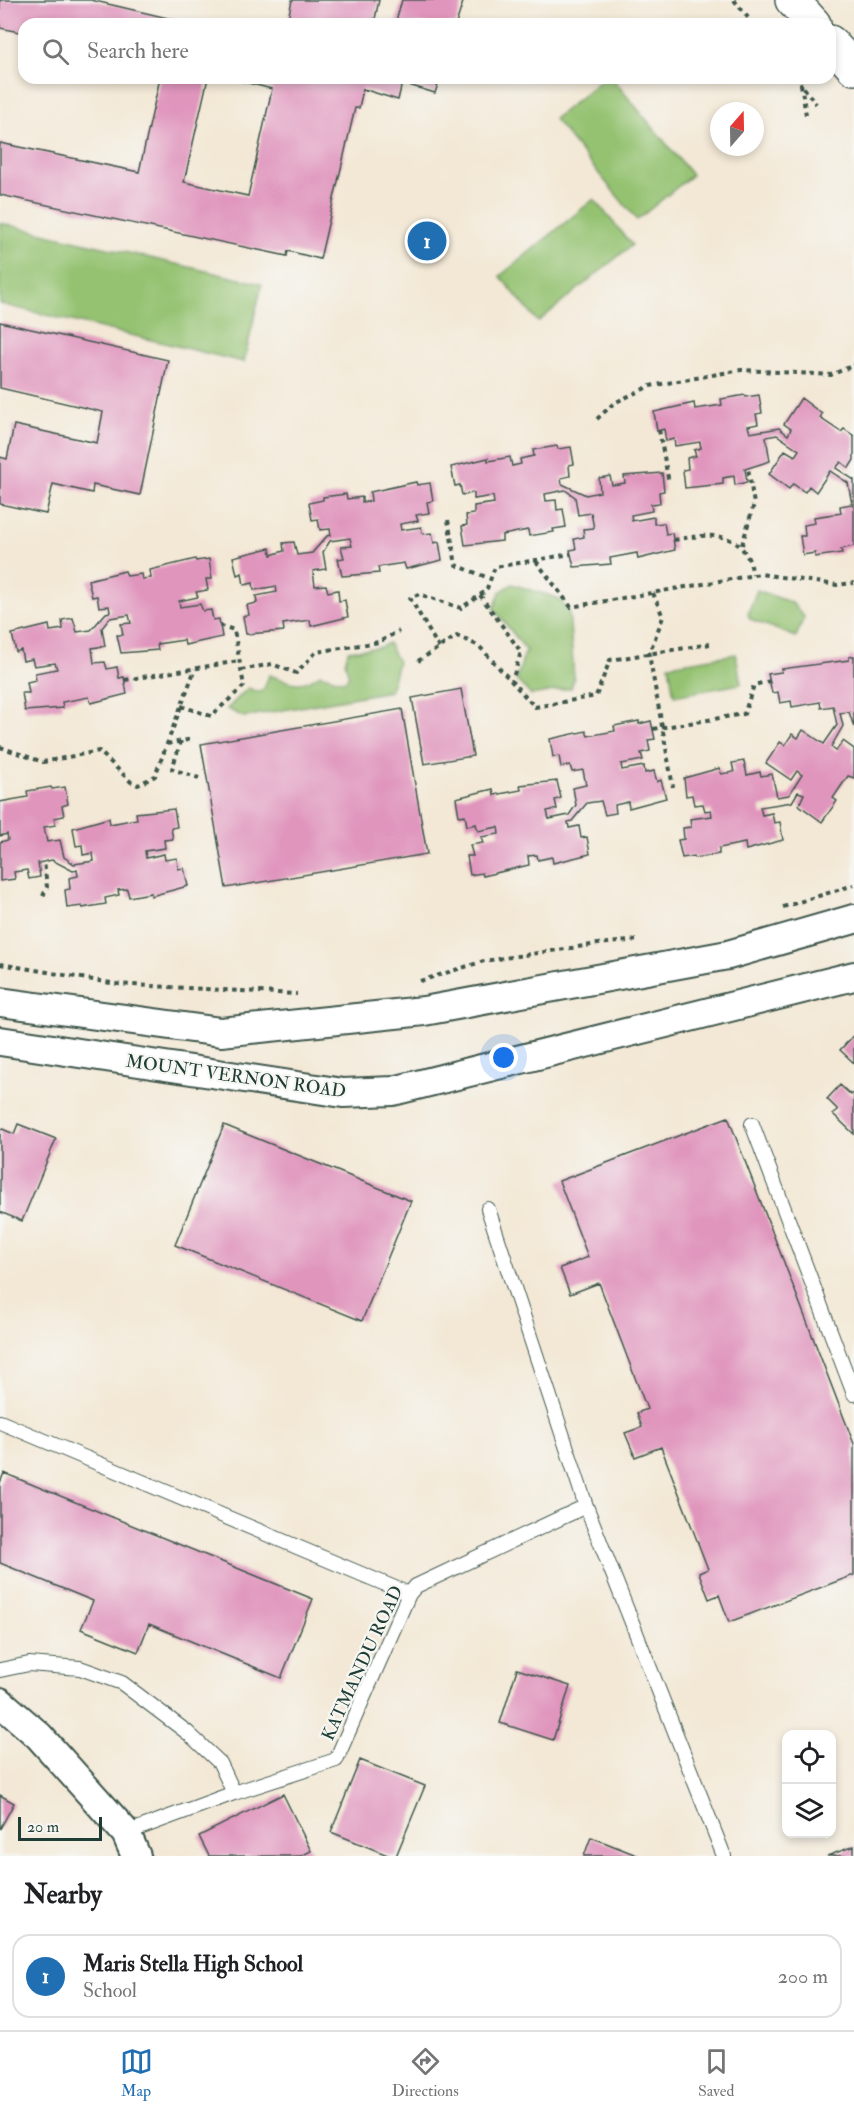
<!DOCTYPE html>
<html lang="en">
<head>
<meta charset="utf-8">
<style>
	body { margin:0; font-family:"IM FELL Double Pica",serif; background:#f6f6f6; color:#202124 }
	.controls { position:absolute; right:18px; bottom:18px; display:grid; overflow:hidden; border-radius:12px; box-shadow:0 3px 9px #0003 }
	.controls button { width:54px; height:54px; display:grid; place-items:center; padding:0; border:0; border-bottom:2px solid #e0e0e0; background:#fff; color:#202124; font:30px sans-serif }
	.compass { position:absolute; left:710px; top:102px; width:54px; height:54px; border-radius:50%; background:#fff; box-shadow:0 3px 9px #0003; rotate:20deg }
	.scale { position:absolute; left:18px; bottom:15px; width:84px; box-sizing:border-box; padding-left:6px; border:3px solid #1f3d34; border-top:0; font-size:16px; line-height:21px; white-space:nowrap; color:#1f3d34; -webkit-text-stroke:4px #f6f6f2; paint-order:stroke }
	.you { position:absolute; left:504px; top:1058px; width:21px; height:21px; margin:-15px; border:4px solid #fff; border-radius:50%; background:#1a73e8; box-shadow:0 0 0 9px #1a73e833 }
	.badge { display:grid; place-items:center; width:39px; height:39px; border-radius:50%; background:#1f6fb2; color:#fff; font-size:20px; font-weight:700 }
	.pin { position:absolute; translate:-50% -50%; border:3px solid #fff; box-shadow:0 2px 6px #0006 }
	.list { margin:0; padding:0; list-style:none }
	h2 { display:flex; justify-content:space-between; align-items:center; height:78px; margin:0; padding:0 24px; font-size:26px }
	h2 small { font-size:20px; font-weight:400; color:#757577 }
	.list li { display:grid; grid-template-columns:39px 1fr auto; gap:18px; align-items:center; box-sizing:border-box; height:84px; margin:0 12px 12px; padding:0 12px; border:2px solid #e0e0e0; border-radius:18px }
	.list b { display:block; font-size:22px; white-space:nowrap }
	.list p { margin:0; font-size:20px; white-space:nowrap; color:#757577 }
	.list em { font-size:20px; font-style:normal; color:#757577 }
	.icon { flex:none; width:33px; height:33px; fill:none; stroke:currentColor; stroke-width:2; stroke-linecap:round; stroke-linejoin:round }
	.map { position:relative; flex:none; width:854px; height:1856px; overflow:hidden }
	.search { position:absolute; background:#fff; box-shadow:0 3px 9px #0003; left:18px; right:18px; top:18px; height:66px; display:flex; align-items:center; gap:15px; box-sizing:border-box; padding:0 21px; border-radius:18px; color:#757577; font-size:22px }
	.sheet { height:174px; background:#fff }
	nav { display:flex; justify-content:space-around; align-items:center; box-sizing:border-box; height:84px; border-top:2px solid #e0e0e0; background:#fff; font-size:16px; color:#757577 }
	nav a { display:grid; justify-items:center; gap:3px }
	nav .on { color:#1f6fb2 }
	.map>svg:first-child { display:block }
</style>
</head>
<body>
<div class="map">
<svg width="854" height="1856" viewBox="0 0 854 1856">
	<rect width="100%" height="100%" fill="#f6f6f2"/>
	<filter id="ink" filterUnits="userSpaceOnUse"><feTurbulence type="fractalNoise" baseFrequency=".0167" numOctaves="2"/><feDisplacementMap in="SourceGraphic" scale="12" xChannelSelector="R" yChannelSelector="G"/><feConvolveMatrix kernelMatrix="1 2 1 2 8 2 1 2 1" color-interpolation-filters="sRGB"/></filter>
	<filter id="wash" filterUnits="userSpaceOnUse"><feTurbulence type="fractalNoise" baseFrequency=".008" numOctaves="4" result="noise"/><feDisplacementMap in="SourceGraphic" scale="24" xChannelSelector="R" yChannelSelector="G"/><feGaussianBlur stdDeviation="1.35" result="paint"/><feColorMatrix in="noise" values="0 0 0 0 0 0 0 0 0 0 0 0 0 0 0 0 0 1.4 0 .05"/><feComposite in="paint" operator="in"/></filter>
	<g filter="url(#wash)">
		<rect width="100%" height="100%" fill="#f3e8d5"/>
		<path fill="#94c271" stroke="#5a8052" stroke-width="1.5" d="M604 78H612L692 175 637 220 554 119Z
			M594 199 632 245 538 322 500 276Z
			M0 223 262 284 244 362 0 304Z
			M512 584 557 598 569 611 574 678 571 688 531 695 516 680 526 650 494 609 500 592Z
			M757 590 792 603 804 617 796 637 750 619 748 614Z
			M388 643 398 662 390 691 244 717 227 709 248 688 258 692 264 689 269 675C289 682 302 689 320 674L344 681 349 676 345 662 348 651 381 647Z
			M736 654 741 684 674 696 669 665Z"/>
		<g id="blocks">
			<path fill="#e095bd" d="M0 0H91L193 24H24V33L0 28Z
				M292 0H379L374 24H287Z
				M402 0H455L463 2 456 24H395Z
				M160 78H208L184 182 248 196 272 89 229 78H440L435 93 402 83 398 100 363 89 359 108H355L320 259 288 251 287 256 0 195V143L139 172Z
				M0 322 168 360 140 495 93 485 92 493 53 484 46 514 0 504V457L7 459 14 425 97 443 103 412 0 388Z
				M745 395 746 397 759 395 762 413 756 414 758 424 748 426 750 433 779 428 788 435 791 429 784 424 801 398 822 414 820 418 841 432 844 429 854 436V460L849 468 841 462 836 468 854 480V546L841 549 842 553 815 557V553L803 555 800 536H805L804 525 815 523 814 517 841 513 840 506 852 504 848 483 830 471 816 492 809 486 805 492 793 484 789 489 769 474 785 450 795 456 799 450 777 435 766 437 770 461 745 469 747 482 735 485 734 476 723 478V484L685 488 683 470 688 469 687 458 696 456 694 450 701 448 700 442 675 446 674 439 666 441 664 429 657 431 654 412 694 403 695 409 722 405 721 399Z
				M557 446 558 449 571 447 574 464 569 465 570 476 561 478 562 484 586 495 600 492 599 478 610 476 612 485 625 483 624 476 662 473 664 491 659 492 660 503 651 504 652 511 631 515 632 521 654 517V524L664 523 666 534 672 533 675 550 638 559 637 553 610 558 611 564 574 567 570 550 576 549 574 539 584 537 583 529 594 528 591 513 578 515 575 497 565 490 545 494 546 501 556 500 557 510 563 509 566 527 553 529 554 532 529 536 528 530 502 535V541L465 545 462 526 467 525 466 515 474 514V506L494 503 493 496 474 499V493L462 495 460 485 455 486 451 467 488 458V461L510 457 512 466 521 464 520 459 534 456 533 450Z
				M416 482 417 485 430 483 433 501 427 502 429 513 416 515 418 521 400 524 401 530 421 527 423 534 432 533 434 543 439 542 442 560 406 569 404 563 378 567 379 573 342 576 338 559 344 558 341 547 352 546 350 538 330 541 323 552 326 569 313 571 315 586 326 585 328 592 338 590 339 601 345 600 348 617 311 626 310 620 283 624 284 631 246 634 243 616 249 615 247 605 257 603 256 596 277 592 276 586 254 590 253 583 244 585 242 573 237 575 233 557 270 548 271 555 284 551 283 543 294 542 297 555 312 553 327 536 331 535 330 529 320 530 318 519 312 520 309 503 323 500V497L346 494 347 499 362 497V502L371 501 370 492Z
				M195 559 196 561 209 559 212 579H206L208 590 196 592 198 597 179 601 180 607 200 604 203 611 211 610 213 620 219 619 222 637 185 645 184 640 157 644 158 650 121 653 117 635H123L121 624 131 623 129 615 110 618 102 628 105 646 92 648 94 663 105 662 107 669 117 667 119 678 124 677 127 694 91 703 89 697 62 702 63 708 25 711 22 693H29L27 682 36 680 35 673 57 669 55 663 34 666 32 659 23 661 21 650 16 652 12 634 49 625 50 631 63 629 62 620 73 618 77 632 91 630 106 613 110 612 109 606 99 607 97 596 92 597 88 580 125 571 127 576 141 574 142 579 151 578 150 570Z
				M854 656V727L849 712 840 713 843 726 831 747 836 751 843 741 854 749V778L848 776 833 798 837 801 822 822 799 805 804 794 798 792 792 802 760 807 762 815 772 813 774 823 780 822 783 840 746 850 745 843 719 848V854L695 858 694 856 682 858 678 840 684 839 683 828 691 827 690 819 712 816 711 810 705 811 703 804 694 805 692 795 686 796 684 778 720 768 721 774 734 772 732 763 744 761 747 775 760 772 761 776 772 774 777 797 789 795 802 775 797 771 791 780 766 763 780 742 785 745 792 734 798 738 803 730 824 744 837 725 833 706 821 708 820 702 792 707 791 701 780 703 778 692 772 693 768 674 782 672 781 669 849 660V657Z
				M461 689 473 756 424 764 412 698Z
				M402 709 427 854 226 888 201 744Z
				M639 721V724L651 721 655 739 648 740 650 751 641 753 643 760 621 764 622 770 644 766 645 773 654 771 657 782 661 780 666 798 629 808 628 802 615 805 616 813 605 815 601 801 587 803 572 821 568 822 569 828 579 826 581 838 587 837 590 854 553 863 552 857 538 860 537 855 528 856 529 865 483 876 482 873 470 875 467 856H473L470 845 483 843 481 837 499 834 498 827 478 831 476 824 467 826 465 815 459 816 456 798 493 789 494 795 521 790 520 785 557 781 561 798 555 800 557 809 547 811 549 819 569 815 576 805 573 788 586 785 583 770 572 772 570 765 561 767 559 756 553 757 550 739 586 731 588 736 615 731 614 726Z
				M51 787 52 789 65 787 68 804 62 806 64 816 54 818 56 825 44 827 47 842 60 840 64 857 74 864 94 861 93 853 83 855 82 845 76 846 73 828 109 818 110 824 137 819 136 813 174 809 177 827 171 828 173 839 164 840 165 848 145 851 146 858 164 854 165 860 177 858 178 869 184 868 188 886 151 896V893L129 897 127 889 118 890 119 895 105 898 106 904 82 908V906L67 908 65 890 70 889 69 878 78 876 77 870 73 871 52 860 38 863 40 877 29 879 27 870 14 872 15 879 0 881V842L8 840 7 834 0 836V802L28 797 27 791Z
				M854 1035V1063L840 1050Z
				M840 1085 851 1095 854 1092V1134L833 1114 838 1110 827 1099Z
				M728 1117 854 1444V1575L729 1622 719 1595 709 1599 699 1573 708 1569 661 1447 635 1457 625 1433 642 1427 637 1413 647 1409 599 1283 570 1294 560 1268 588 1257 559 1181Z
				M18 1124 56 1139 22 1221 0 1212V1128L14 1134Z
				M224 1125 411 1201 362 1321 175 1245Z
				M4 1473 313 1599 281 1678 149 1624 138 1652 81 1629 93 1601 0 1563V1483Z
				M517 1669 570 1686 553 1740 500 1723Z
				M360 1760 425 1786 396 1856H390L331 1832Z
				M283 1794 311 1851 301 1856H209L199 1836Z
				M0 1795 14 1803 0 1829Z
				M591 1837 639 1856H584Z
				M854 1846V1856H827Z"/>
		</g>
	</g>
	<g filter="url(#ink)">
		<use href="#blocks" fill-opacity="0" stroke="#3f574c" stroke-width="1.5"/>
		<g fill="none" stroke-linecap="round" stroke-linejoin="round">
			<g stroke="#3f574c" stroke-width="16">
				<path id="service" d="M752 1124 854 1394
					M488 1209 586 1506 724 1856
					M0 1422 409 1594
					M0 1670 29 1664 80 1668 122 1683 188 1733 220 1763 234 1793
					M126 1833 234 1793 336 1760 409 1594 416 1586 586 1506"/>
			</g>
			<g stroke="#3f574c" stroke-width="32">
				<path id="minor" d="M0 1002 221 1032 424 1011 728 955 854 919
					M0 1041 343 1093 393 1091 854 976
					M0 1702 39 1736 126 1833 136 1856"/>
			</g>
			<g stroke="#3f574c" stroke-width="36">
				<path id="trunk" d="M792 0 814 24
					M830 42 854 68"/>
			</g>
			<path stroke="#3f574c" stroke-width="4" stroke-dasharray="4.5 4.5" stroke-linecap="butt" d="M734 0 753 24
				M806 115 801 84 816 104
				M597 419 614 403 650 386 741 370 831 375 854 365
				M659 430 669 483
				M448 520 456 565 491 579
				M674 540C711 533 745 529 753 575
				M742 545 754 504 748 468
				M536 561 571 607 760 574 837 585 854 583
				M653 593 663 617 649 654 673 787
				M480 595 521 652 512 681
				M439 648 410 598 419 594 461 608 486 591 495 567 571 554
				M418 661 457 636 479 646 535 707 596 696 610 660 710 644
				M241 670 272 664 296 673 316 652 379 642 399 631
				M125 680 239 661
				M181 706 211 716 244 686 234 630 219 625
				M653 729 744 714 754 685 770 681
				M181 741 172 769 199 778
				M167 744 192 739
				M0 747 43 762 99 751 131 782 138 785 155 776 195 669
				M43 896 47 887 44 861
				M783 907 854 885
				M0 964 117 984 297 994
				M420 981 484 961 598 944 639 940"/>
			<use href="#service" stroke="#fff" stroke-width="14"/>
			<use href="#minor" stroke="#fff" stroke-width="28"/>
			<use href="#trunk" stroke="#fff" stroke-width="33"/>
		</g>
	</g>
	<g text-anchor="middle" stroke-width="4.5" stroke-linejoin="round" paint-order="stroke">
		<g font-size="18" fill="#1f3d34" stroke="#f6f6f2">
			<text transform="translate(236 1076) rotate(8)" y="6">MOUNT VERNON ROAD</text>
			<text transform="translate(362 1663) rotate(-65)" y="6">KATMANDU ROAD</text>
		</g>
	</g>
</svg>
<div class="controls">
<button><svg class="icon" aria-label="locate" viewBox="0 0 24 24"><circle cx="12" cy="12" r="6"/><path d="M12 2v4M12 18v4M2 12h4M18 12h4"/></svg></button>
<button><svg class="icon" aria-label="layers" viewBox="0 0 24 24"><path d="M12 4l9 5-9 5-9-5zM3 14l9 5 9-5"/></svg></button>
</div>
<svg class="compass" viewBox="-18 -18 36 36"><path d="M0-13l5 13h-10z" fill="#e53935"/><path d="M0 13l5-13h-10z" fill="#757577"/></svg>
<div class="scale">20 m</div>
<div class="you"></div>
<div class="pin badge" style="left:427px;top:241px">1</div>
<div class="search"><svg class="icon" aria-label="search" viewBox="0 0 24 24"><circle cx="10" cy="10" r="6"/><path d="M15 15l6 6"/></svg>Search here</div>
</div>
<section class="sheet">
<h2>Nearby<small></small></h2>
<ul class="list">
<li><span class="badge">1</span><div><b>Maris Stella High School</b><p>School</p></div><em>200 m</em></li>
</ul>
</section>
<nav>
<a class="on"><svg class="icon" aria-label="map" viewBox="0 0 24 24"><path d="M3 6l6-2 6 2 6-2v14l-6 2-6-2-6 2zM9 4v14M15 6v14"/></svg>Map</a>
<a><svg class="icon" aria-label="directions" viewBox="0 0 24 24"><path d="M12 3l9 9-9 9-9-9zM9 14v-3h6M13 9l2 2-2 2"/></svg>Directions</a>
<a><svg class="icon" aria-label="saved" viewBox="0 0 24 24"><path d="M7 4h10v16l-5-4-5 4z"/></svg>Saved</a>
</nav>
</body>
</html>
